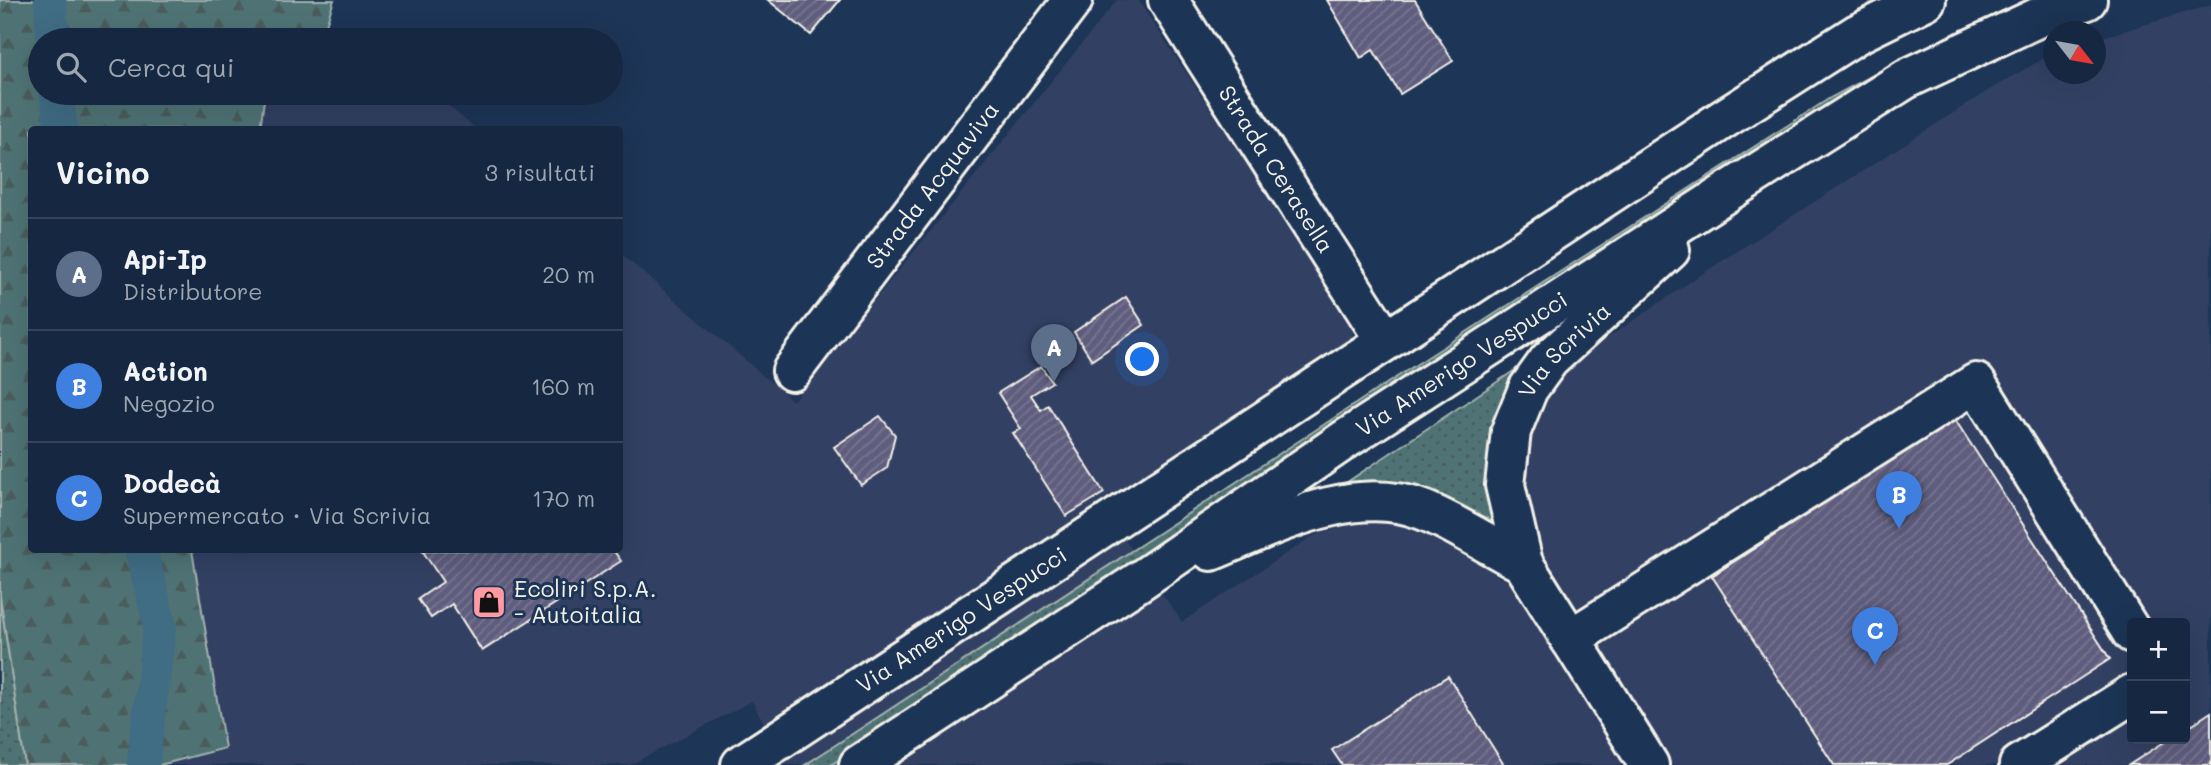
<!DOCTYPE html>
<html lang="it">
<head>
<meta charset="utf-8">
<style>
	body { margin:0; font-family:Mali,sans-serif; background:#1f3048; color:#f1f3f6 }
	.controls { position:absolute; right:21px; bottom:21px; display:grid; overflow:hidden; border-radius:7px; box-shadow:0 7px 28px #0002 }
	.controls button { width:63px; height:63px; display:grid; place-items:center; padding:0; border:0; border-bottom:2px solid #35445a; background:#162841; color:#f1f3f6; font:35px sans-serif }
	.compass { position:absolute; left:2043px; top:21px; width:63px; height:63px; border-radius:50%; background:#162841; box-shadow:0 7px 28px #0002; rotate:121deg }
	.you { position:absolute; left:1143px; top:360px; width:24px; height:24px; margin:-18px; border:5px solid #fff; border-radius:50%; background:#1a73e8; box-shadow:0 0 0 10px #1a73e833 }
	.badge { display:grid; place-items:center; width:46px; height:46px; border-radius:50%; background:#db2777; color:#fff; font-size:23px; font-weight:700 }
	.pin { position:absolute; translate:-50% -58px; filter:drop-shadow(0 2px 4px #0008) }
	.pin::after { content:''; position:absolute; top:37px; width:24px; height:21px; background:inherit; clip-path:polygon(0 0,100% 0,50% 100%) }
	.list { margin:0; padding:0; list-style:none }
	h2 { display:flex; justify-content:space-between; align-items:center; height:91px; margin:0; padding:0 28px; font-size:30px }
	h2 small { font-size:23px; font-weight:400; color:#9ea6b1 }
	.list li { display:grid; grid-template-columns:46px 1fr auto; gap:21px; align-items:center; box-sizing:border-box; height:112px; padding:0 28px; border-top:2px solid #35445a }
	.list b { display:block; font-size:26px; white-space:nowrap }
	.list p { margin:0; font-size:23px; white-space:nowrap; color:#9ea6b1 }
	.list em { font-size:23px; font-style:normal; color:#9ea6b1 }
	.icon { flex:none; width:38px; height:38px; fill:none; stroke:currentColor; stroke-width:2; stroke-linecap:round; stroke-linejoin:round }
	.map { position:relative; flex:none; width:2211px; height:765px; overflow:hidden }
	.search { position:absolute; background:#162841; box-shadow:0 7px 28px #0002; left:28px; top:28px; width:595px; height:77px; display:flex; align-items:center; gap:18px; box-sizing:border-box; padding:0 24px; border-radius:38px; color:#9ea6b1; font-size:26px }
	.panel { position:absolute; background:#162841; box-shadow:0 7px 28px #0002; left:28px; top:126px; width:595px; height:427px; border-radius:7px }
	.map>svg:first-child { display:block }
</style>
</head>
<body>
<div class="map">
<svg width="2211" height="765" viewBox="0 0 2211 765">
	<defs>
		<pattern id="grass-dots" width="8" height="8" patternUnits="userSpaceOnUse" patternTransform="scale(1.75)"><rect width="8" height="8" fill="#4f7374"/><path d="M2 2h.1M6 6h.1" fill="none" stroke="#4c5b5b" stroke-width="1.8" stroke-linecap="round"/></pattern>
		<pattern id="forest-firs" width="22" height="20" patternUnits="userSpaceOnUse" patternTransform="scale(1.75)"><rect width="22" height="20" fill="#4f7374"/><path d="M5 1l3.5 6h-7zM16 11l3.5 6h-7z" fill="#4c5b5b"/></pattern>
		<pattern id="building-hatch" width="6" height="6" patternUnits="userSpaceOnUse" patternTransform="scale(1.75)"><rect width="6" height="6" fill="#5f5d7e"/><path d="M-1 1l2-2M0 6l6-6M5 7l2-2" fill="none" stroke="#777590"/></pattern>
	</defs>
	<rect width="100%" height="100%" fill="#1d3557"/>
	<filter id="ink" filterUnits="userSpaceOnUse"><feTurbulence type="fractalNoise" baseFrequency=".0143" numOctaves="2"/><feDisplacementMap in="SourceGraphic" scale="14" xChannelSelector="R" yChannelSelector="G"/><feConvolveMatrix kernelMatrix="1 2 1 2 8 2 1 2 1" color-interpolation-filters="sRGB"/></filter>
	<g filter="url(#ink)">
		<path fill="#314163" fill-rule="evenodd" d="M1117 0H1138L1355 328 1349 344 1104 510 1182 622 1311 537 1347 523 1376 519 1416 527 1448 538 1500 578 1543 551 1533 526 1524 465 1537 413 1558 372 1697 277 1989 90 2053 53 2054 74H2096V39L2211 5V765H786L752 701 630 765H160L225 747 192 550H620V253L793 401ZM2132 623H2185V739H2132Z
			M265 93H433L476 129H260Z"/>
		<path fill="url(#grass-dots)" stroke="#a2b2ae" stroke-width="2" d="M2032 0 987 661 831 765H805L1372 393 1830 98 1918 51Z
			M1542 352 1495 516 1491 521 1486 523 1317 502Z
			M0 596 25 765H0Z"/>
		<path fill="url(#forest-firs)" stroke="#a2b2ae" stroke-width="2" d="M0 0H334L321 40H40V93H265L260 129 32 130V550H192L225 748 160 765H25L0 596Z"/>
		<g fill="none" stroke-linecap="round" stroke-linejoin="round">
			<path stroke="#406c84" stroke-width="33" d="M50 0 53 40
				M56 93 62 130
				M141 550 160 625 143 765"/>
		</g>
		<path fill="url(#building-hatch)" stroke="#f4f1e8" stroke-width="2" d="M768 0H840L811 35Z
			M1327 0H1415L1453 61 1400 94 1373 50 1361 58Z
			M1126 297 1144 325 1092 360 1074 332Z
			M1041 366 1052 382 1031 395 1041 410 1048 405 1104 493 1066 516 1013 433 1021 429 998 393Z
			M880 416 895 435 887 468 861 485 834 447Z
			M1954 418 2110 659 1947 765H1834L1712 576Z
			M422 550H613L621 561 482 651 452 604 431 618 418 599 443 582Z
			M1448 676 1504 765H1342L1332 750Z
			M2211 712V765H2129L2169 739H2185V729Z"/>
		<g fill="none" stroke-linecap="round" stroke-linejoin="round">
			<g stroke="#f4f1e8" stroke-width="44">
				<g id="minor">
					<path id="s1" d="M1168 0 1385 340"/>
					<path id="s2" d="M792 371 1073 0"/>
					<path d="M1211 551C1275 525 1353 483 1423 510 1458 524 1489 546 1523 563"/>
					<path d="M1570 639 1976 383 2132 633"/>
					<path id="s3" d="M741 765 1722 120 1857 34 1926 0"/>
					<path id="s4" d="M859 765 1141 580 1346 439 1732 189 1906 79 2037 18 2087 0"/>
					<path id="s5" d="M1649 765 1523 563 1505 485 1511 431 1528 389 1549 360 1670 250"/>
					<path d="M2019 765 2132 694"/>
				</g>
			</g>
			<use href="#minor" stroke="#1d3557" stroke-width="38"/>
		</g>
	</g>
	<defs>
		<g id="shop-square" transform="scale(1.75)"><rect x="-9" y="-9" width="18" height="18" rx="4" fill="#ff9aa2" stroke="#1d3557"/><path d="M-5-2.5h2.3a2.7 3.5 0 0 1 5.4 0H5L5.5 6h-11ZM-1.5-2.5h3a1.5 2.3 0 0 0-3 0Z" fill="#111"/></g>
	</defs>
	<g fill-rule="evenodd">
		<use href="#shop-square" x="489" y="602"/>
	</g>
	<g text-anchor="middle" stroke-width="6" stroke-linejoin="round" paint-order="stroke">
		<g font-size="23" fill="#f4f1e8" stroke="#1d3557">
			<text dy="8" stroke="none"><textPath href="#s1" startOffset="201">Strada Cerasella</textPath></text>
			<text dy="8" stroke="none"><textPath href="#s2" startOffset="233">Strada Acquaviva</textPath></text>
			<text dy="8" stroke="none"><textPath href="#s5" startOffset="471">Via Scrivia</textPath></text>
			<text dy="8" stroke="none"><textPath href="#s4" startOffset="724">Via Amerigo Vespucci</textPath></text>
			<text dy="8" stroke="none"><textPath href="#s3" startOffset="264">Via Amerigo Vespucci</textPath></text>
		</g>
		<g font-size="23" fill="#f4f1e8" stroke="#1d3557" text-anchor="start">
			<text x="514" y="597">Ecoliri S.p.A.<tspan x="514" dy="26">- Autoitalia</tspan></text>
		</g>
	</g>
</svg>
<div class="controls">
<button>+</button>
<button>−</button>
</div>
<svg class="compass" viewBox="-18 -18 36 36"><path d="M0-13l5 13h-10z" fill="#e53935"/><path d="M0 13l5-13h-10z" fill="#9ea6b1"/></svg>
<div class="you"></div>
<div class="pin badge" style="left:1054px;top:382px;background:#5c6f8a">A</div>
<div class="pin badge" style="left:1899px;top:529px;background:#3f7fe0">B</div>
<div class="pin badge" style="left:1875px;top:665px;background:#3f7fe0">C</div>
<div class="search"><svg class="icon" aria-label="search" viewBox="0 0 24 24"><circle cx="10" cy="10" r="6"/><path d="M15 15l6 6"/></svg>Cerca qui</div>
<section class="panel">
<h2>Vicino<small>3 risultati</small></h2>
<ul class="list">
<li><span class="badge" style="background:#5c6f8a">A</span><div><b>Api-Ip</b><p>Distributore</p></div><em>20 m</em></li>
<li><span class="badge" style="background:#3f7fe0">B</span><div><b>Action</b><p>Negozio</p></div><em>160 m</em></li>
<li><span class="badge" style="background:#3f7fe0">C</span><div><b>Dodecà</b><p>Supermercato · Via Scrivia</p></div><em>170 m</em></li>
</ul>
</section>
</div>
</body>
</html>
